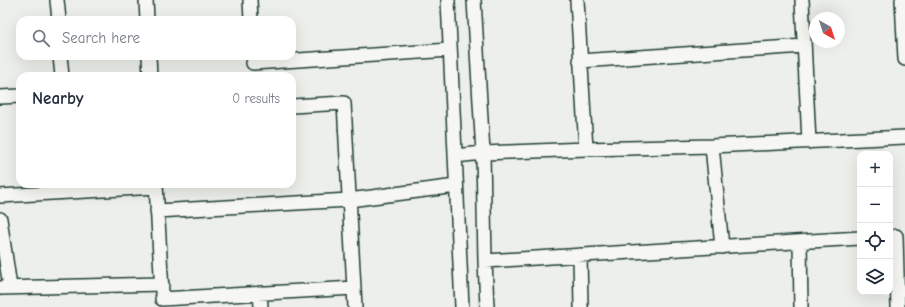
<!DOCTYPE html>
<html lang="en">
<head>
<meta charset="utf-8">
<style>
	body { margin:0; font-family:"Comic Neue",sans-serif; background:#f2f2f3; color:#1f2937 }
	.controls { position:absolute; right:12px; bottom:12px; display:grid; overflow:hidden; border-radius:8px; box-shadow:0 4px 16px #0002 }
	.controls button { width:36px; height:36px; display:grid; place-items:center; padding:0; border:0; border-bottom:1px solid #e0e1e3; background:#fff; color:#1f2937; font:20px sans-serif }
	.compass { position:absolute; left:809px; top:12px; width:36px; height:36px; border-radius:50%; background:#fff; box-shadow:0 4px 16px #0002; rotate:141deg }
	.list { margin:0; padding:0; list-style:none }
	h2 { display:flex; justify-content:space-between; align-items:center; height:52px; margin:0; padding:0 16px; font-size:17px }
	h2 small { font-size:13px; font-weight:400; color:#747a83 }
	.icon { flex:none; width:22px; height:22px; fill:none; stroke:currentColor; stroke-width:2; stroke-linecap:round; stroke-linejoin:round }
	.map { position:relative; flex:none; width:905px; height:307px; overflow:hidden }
	.search { position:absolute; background:#fff; box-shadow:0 4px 16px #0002; left:16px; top:16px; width:280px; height:44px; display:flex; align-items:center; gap:10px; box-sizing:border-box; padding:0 14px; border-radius:12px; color:#747a83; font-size:15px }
	.panel { position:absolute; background:#fff; box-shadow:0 4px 16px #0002; left:16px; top:72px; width:280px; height:116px; border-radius:12px }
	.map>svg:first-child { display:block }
</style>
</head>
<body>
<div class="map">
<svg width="905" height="307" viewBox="0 0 905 307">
	<rect width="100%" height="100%" fill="#edefea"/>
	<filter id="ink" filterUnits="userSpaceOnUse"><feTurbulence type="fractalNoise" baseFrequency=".025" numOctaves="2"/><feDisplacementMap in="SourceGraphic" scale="8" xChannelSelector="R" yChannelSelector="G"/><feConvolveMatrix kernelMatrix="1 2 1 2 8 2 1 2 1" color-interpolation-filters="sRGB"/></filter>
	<g filter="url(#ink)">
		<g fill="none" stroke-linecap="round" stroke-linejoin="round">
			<g stroke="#1f3d34" stroke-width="16">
				<path id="minor" d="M57 0 59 20
					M146 0 147 20
					M250 0 251 20
					M448 0 462 307
					M474 0 483 153 485 261 487 307
					M577 0 586 149
					M802 0 809 142
					M902 0 905 59
					M60 56 62 76
					M149 56 150 76
					M580 61 804 46
					M253 63 450 50
					M0 97 20 96
					M292 106 344 103 355 307
					M712 146 722 247
					M455 156 483 153 586 149 712 146 905 137
					M156 184 162 292
					M0 196 156 187
					M157 211 349 200 456 186
					M0 219 10 287
					M896 236 898 307
					M800 242 801 307
					M580 255 581 307
					M485 261 860 238
					M0 288 162 284
					M260 293 261 307
					M162 299 354 288"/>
			</g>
			<use href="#minor" stroke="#f6f6f2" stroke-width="13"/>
		</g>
	</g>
</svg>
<div class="controls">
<button>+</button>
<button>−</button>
<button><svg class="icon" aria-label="locate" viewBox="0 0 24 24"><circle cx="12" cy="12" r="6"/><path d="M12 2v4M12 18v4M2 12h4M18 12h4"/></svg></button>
<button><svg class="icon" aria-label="layers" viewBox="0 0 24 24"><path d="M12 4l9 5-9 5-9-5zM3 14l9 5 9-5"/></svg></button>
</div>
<svg class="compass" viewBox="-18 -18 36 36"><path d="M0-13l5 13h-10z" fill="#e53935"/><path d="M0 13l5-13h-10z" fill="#747a83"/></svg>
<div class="search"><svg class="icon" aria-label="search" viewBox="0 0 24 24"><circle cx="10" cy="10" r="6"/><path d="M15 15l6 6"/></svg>Search here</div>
<section class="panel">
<h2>Nearby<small>0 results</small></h2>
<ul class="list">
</ul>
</section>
</div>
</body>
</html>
